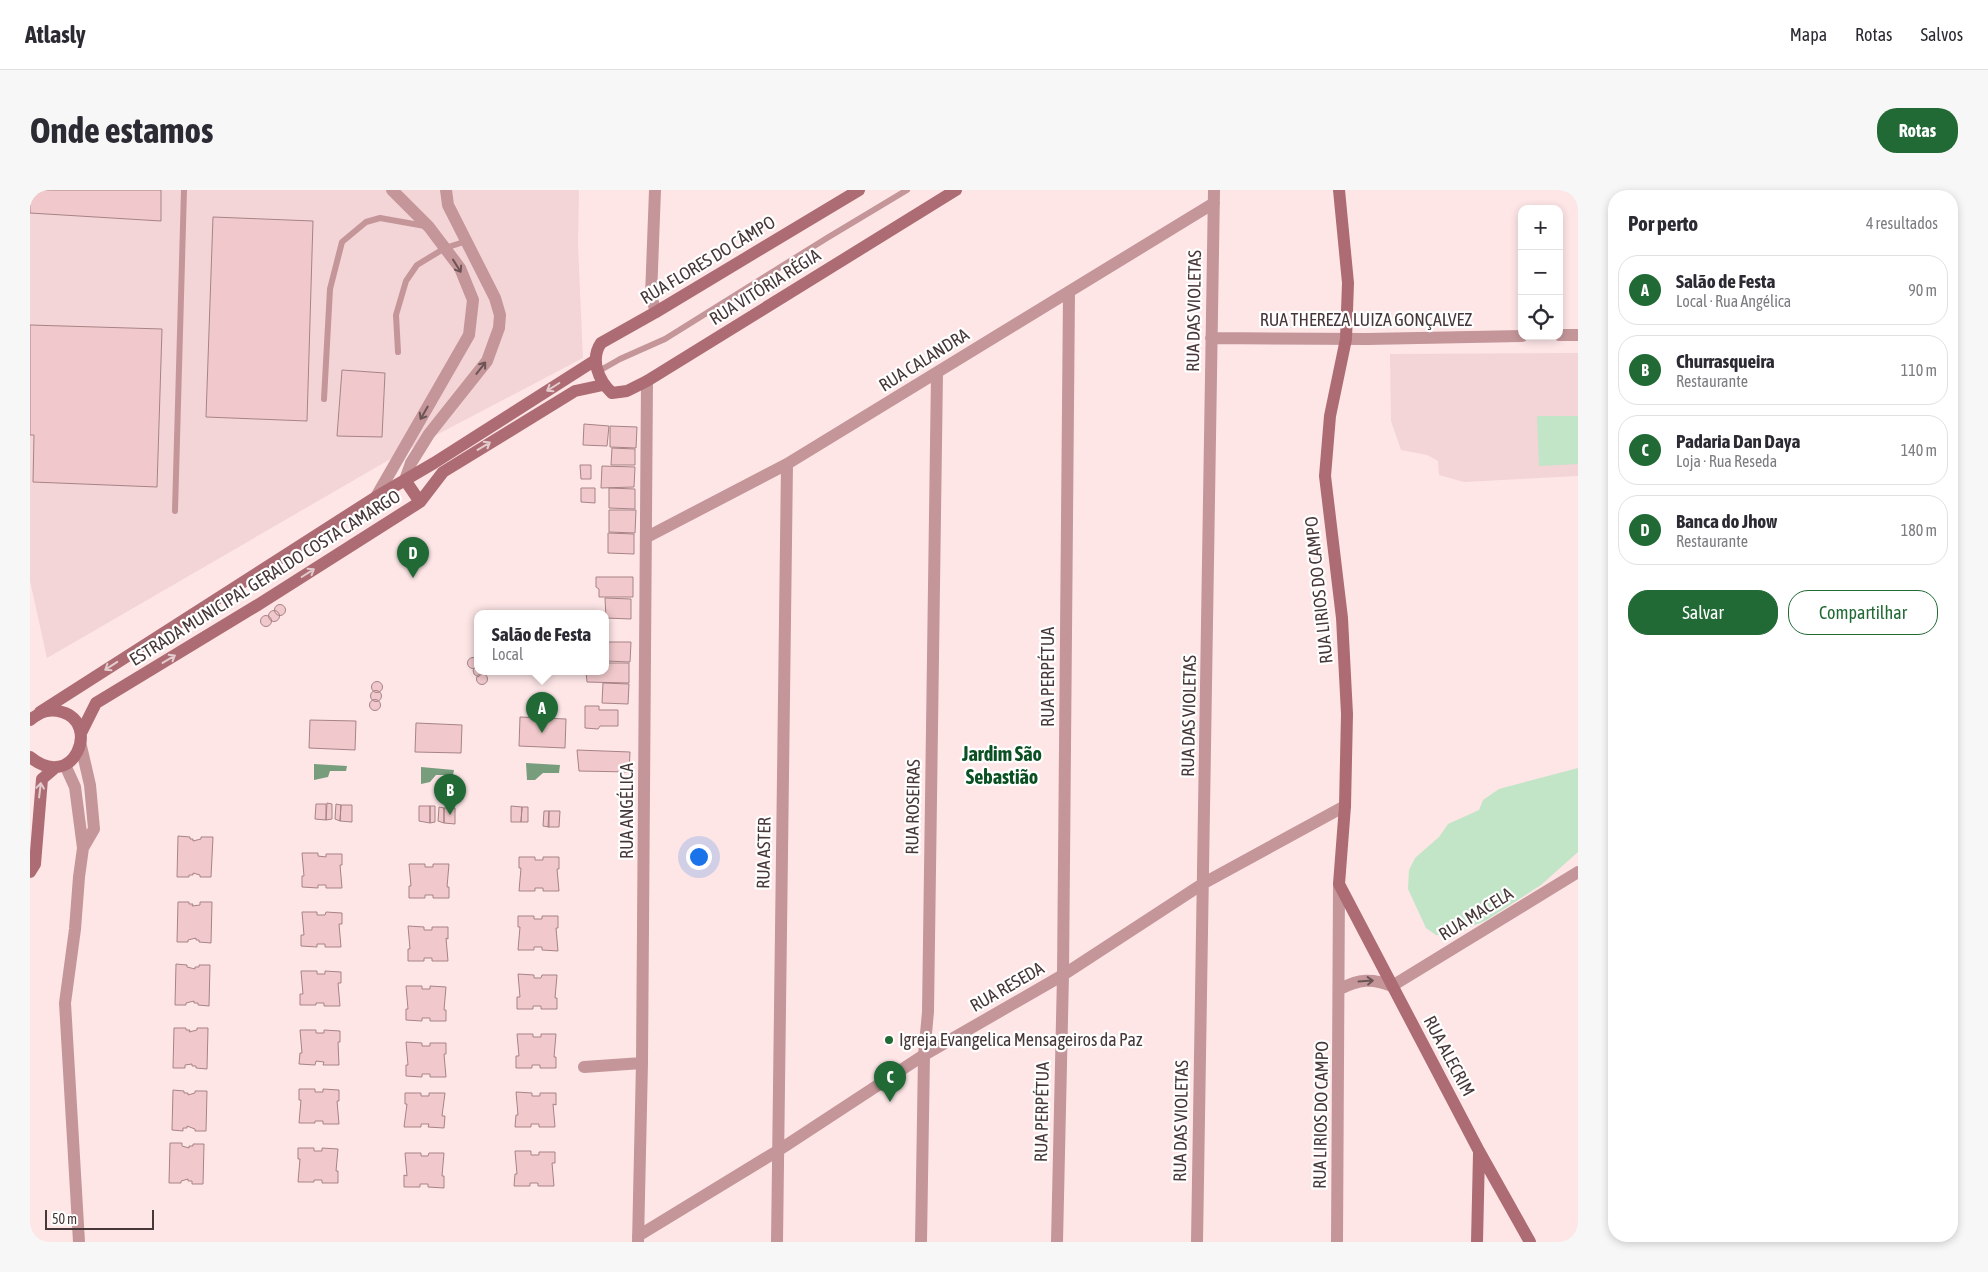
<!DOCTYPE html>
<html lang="pt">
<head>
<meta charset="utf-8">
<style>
	body { margin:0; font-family:"Asap Condensed",sans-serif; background:#f7f7f7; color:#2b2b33 }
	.controls { position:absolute; right:15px; top:15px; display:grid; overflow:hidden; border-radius:10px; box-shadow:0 2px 8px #0003 }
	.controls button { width:45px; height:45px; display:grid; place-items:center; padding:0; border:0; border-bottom:1px solid #e1e1e2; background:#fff; color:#2b2b33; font:25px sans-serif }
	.scale { position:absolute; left:15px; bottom:12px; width:109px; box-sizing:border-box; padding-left:5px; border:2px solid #473738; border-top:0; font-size:14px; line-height:18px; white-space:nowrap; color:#473738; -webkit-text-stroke:4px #fff; paint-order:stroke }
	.you { position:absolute; left:668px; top:666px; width:18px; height:18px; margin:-12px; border:4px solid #fff; border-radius:50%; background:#1a73e8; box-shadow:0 0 0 8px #1a73e833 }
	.badge { display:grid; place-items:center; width:32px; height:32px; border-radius:50%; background:#216935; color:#fff; font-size:16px; font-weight:700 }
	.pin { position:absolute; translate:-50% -41px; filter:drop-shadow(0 1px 2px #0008) }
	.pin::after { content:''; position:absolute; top:26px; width:18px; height:15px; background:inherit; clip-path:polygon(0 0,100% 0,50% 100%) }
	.popup { position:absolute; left:444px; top:420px; width:135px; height:65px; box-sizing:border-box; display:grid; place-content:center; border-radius:10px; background:#fff; filter:drop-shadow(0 1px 4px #0005); font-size:16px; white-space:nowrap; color:#7c7c81 }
	.popup b { font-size:19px; color:#2b2b33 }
	.popup::after { content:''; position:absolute; left:50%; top:100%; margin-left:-10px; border:10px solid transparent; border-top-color:#fff }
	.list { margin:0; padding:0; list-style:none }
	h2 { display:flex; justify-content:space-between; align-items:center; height:65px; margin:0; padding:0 20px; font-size:21px }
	h2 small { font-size:16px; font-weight:400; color:#7c7c81 }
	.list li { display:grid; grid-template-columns:32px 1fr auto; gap:15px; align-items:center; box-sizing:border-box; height:70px; margin:0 10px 10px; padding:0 10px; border:1px solid #e1e1e2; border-radius:20px }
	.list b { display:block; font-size:19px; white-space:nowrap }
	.list p { margin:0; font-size:16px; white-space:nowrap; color:#7c7c81 }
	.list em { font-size:16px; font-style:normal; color:#7c7c81 }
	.actions { display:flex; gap:10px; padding:15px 20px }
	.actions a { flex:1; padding:11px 0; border:1px solid #216935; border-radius:20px; text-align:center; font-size:18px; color:#216935 }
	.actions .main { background:#216935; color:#fff }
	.icon { flex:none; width:28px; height:28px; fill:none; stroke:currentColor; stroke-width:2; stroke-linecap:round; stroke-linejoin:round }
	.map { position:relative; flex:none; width:1548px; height:1052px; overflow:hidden; border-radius:20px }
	header { display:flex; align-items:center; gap:30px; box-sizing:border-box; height:70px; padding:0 25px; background:#fff; border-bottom:1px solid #e1e1e2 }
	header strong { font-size:24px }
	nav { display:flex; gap:28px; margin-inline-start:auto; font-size:18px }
	.intro { display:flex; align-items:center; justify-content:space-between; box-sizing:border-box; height:120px; padding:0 30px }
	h1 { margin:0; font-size:35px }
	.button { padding:12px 22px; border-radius:20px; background:#216935; color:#fff; font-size:18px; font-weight:700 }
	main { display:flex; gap:30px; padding:0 30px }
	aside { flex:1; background:#fff; border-radius:20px; box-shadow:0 2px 8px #0003 }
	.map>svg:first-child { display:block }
</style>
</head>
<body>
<header>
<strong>Atlasly</strong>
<nav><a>Mapa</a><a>Rotas</a><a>Salvos</a></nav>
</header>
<div class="intro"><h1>Onde estamos</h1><a class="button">Rotas</a></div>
<main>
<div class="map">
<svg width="1548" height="1052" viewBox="0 0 1548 1052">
	<rect width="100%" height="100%" fill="#fee6e7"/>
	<path fill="#f3d5d7" d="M0 0H549L548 55 553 168 357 271 17 468 0 391Z
		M1548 163V286L1434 292 1409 285 1408 271 1397 265 1371 260 1361 231 1360 164Z"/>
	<path fill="#c2e4c7" d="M1507 226H1548V274L1509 276Z
		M1548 578V662L1511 695 1455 731 1417 746 1406 745 1396 738 1378 699 1379 680 1385 668 1409 647 1418 634 1449 620 1453 610 1469 599Z"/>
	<path fill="#779d7d" d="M496 573 530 575 529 583H513L505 590H497Z
		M284 574 317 576 316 581H300L298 587 284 590Z
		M391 577 424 580 423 585H406L400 592 391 594Z"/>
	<path fill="#f1c9cc" stroke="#a78385" d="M0 0H131V31L0 23Z
		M183 27 283 31 277 231 176 227Z
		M0 135 132 139 127 297 3 292 4 245H0Z
		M312 180 355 183 352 247 307 246Z
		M554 234 579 236 577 256 553 255Z
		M580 236 607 237 606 258 580 257Z
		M582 258 605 259V275H581Z
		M550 275H561V289H551Z
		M572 276 605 277 604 297 571 298Z
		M551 298H565V313L551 312Z
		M579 298 605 299V319L579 318Z
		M579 320H606L605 343 579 342Z
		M578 343 604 344V364L578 363Z
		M566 387H603V407H569V399L566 397Z
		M575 408 601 409V429L576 428Z
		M244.5 420a5.5 5.5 0 1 1 11 0a5.5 5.5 0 1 1-11 0Z
		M238.5 426a5.5 5.5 0 1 1 11 0a5.5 5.5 0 1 1-11 0Z
		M230.5 431a5.5 5.5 0 1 1 11 0a5.5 5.5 0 1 1-11 0Z
		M576 452H601L600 472 576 471Z
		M437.5 473a5.5 5.5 0 1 1 11 0a5.5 5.5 0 1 1-11 0Z
		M576 473H599V493L557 492 556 482H576Z
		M448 475V482H454L448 487 444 484 443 480Z
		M446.5 489a5.5 5.5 0 1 1 11 0a5.5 5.5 0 1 1-11 0Z
		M341.5 497a5.5 5.5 0 1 1 11 0a5.5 5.5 0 1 1-11 0Z
		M573 493 599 494 598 514 572 513Z
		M340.5 506a5.5 5.5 0 1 1 11 0a5.5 5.5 0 1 1-11 0Z
		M339.5 515a5.5 5.5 0 1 1 11 0a5.5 5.5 0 1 1-11 0Z
		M555 516H569V520H588V536H570L568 539 555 538Z
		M490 527 536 529 535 558 489 556Z
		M280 530 326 531 325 560 279 558Z
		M386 533 432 535 431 563 385 562Z
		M547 560 600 562 599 582 549 581Z
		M297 613 302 614V629L296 630Z
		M286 614H296V630L285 629Z
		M306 614 311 615 310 631 305 629Z
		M311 615H322V632L310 631Z
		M389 616H400V633L389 631Z
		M400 616H405V632L400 633Z
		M481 616 492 617 491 632H481Z
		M409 617 414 618V633L408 631Z
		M492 617H498V632H491Z
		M414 618H425V634L414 633Z
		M514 621H519V637L513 636Z
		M519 621H530L529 637H518Z
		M148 646 160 647V649H163V651L171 649V647H183L181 687H170V685L163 683V685H159V687H147Z
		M272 663H288V666L296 667V664H312V675H310L312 698H296V695H288V698L272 697V686H274Z
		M489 667H505V670H513V667H529V679H527L529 701H513V698H505V701H489L491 678H489Z
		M379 674H395V677H403V674H419L417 697H419V708H403V705H395V708H379V696H381Z
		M148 712H159V714H163L162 716 170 715V712H182L181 753 169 752V750H166V748L158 750V752H147Z
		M272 722H287V725H295L296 722 312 723V734H309L311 757H295V754H287V757L271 756V745H274Z
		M488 726H504V729H512V726H528V738H526L528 761 512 760V757H504V760H488L490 737H488Z
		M378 736 394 737V740H402V737H418V749L416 748 418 771H402V768H394V771H378V759H380Z
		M146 774 157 775V777L165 779V777H169V775H180L179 816 168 815V813H164V811L156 813V815H145Z
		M271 781H287V784H295V781L311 782V793H308L310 816H294V813H286V815H270V804H273Z
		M488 784 504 785V788H511L512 785H527L525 808H527V819H511V816H503V819H487V807H490Z
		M376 796H392V799H400V796L416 797 414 820H416V831H400V828H392V831L376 830V819H378Z
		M144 838H156V840H160L159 842 167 840V838H178L177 879 166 878V876H162V874L155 875V878H143Z
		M270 840H286V843H294V840L310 841V852H308L309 875H293L294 872 286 871 285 875 269 874 270 863H272Z
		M487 844H503V847H511V844H526L524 867H526V878H510V875H502V878H486V866H489Z
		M376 852 392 853V856H400V853H416V864H414L416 887H400V884H392V887L376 886V875H378Z
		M269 899H285V902H293V899L309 900V911H307L309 934H293V931H285V933H269L271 910H269Z
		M143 900 154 901V903H158V905L165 903V901H177L176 941H165V939L157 936V938H153V941L142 940Z
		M486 902 502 903V906H510V903H526V915L523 914 525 937H509V934H501V937H485L486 925H488Z
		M375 903H391V906H399V903H415L412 926H415L414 938 398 937 399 934H391V937H374L377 914H375Z
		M140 953H152V956L159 958V956H163V954H174L173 994H162V991H158V989L151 991V993H139Z
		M268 958H284V961H292V958L308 959 306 981H308V993H292V990H284V992H268L270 969H268Z
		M485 961H501V965H509V962H525V973H522L524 996H508V993H500V996H484L485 984H487Z
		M375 963H391V966H398L399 963H414L412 986H414V998L398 997V994H390V997H374V985L377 986Z"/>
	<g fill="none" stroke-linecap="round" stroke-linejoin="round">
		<path stroke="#c4969a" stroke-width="6" d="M368 162 366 125 376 91 387 75 415 58 437 51
			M569 181 590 169 635 149 797 48 877 0
			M294 209 300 99 312 52 336 32 350 28 395 36
			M145 321 154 0"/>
		<path stroke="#c4969a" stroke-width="12" d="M625 0 621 106 626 122
			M1529 145H1548
			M1181 148 1337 149 1492 146
			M375 290 381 273 399 244 457 171 469 138 470 125 465 108 418 15 416 0
			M346 307 439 145 443 110 430 78 399 37 362 0
			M617 347 757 274 1184 13
			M51 556 60 595 64 639 53 658
			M35 575 45 597 53 658 49 687 45 739 35 813 49 1052
			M1310 799C1329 789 1342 788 1362 796L1548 682
			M554 877 612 873
			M608 1046 749 960 894 865 1033 785 1174 693 1315 616
			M608 1052 612 873 617 191
			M747 1052 757 274
			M891 1052 894 865 898 822 907 183
			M1027 1052 1033 785 1039 102
			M1167 1052 1184 0
			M1307 1052 1309 694"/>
		<path stroke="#ad6c73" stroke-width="12" d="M829 0 626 122 571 153C560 169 568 190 582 203L597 201 617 191 926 0
			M1309 0 1318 93 1316 149 1300 226 1295 286 1312 428 1317 524 1315 616 1309 694 1449 961 1500 1052
			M375 290 390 312
			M10 522 346 307 404 273 564 171
			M0 530C10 522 19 518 32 522 71 533 44 603 0 567
			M51 543 66 513 226 416 390 312 413 282 545 201 573 195
			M0 682 5 674 12 589 26 577
			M1447 1052 1449 963"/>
	</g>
	<defs><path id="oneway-shaft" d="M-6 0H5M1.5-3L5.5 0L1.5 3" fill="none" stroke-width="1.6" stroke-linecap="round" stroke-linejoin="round" transform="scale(1.25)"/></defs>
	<g stroke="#6c5455">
		<use href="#oneway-shaft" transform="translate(427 76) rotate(58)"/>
		<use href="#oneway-shaft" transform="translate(451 178) rotate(-52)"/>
		<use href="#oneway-shaft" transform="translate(394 223) rotate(120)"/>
		<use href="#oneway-shaft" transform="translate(1336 791) rotate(-4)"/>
	</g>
	<g stroke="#e2ccce">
		<use href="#oneway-shaft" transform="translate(523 197) rotate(148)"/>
		<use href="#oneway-shaft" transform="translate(454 256) rotate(-31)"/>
		<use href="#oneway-shaft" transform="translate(278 383) rotate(-32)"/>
		<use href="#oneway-shaft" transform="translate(139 469) rotate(-31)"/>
		<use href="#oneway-shaft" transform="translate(81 476) rotate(147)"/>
		<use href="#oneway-shaft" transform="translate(10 600) rotate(-83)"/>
	</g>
	<circle fill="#216935" stroke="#fff" stroke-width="2" cx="859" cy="850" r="5"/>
	<g text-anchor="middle" stroke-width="4.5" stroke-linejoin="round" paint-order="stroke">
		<g font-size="18" fill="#473738" stroke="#fff">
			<text transform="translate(678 70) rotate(-31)" y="6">RUA FLORES DO CÂMPO</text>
			<text transform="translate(735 97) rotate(-32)" y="6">RUA VITÓRIA RÉGIA</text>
			<text transform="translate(1164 121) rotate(-89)" y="6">RUA DAS VIOLETAS</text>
			<text x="1336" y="136">RUA THEREZA LUIZA GONÇALVEZ</text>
			<text transform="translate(894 170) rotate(-32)" y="6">RUA CALANDRA</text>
			<text transform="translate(235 388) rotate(-32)" y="6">ESTRADA MUNICIPAL GERALDO COSTA CAMARGO</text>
			<text transform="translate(1289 400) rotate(-96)" y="6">RUA LIRIOS DO CAMPO</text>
			<text transform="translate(1018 487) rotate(-90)" y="6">RUA PERPÉTUA</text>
			<text transform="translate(1159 526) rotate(-89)" y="6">RUA DAS VIOLETAS</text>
			<text transform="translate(883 617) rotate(-89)" y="6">RUA ROSEIRAS</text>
			<text transform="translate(597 621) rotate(-90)" y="6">RUA ANGÉLICA</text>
			<text transform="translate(734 663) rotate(-89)" y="6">RUA ASTER</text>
			<text transform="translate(1446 724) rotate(-32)" y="6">RUA MACELA</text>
			<text transform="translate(977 797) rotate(-30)" y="6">RUA RESEDA</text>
			<text transform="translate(1419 866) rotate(62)" y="6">RUA ALECRIM</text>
			<text transform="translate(1012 922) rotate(-89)" y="6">RUA PERPÉTUA</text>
			<text transform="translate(1291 925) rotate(-89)" y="6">RUA LIRIOS DO CAMPO</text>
			<text transform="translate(1151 931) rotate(-89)" y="6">RUA DAS VIOLETAS</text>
		</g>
		<g font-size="18" fill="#473738" stroke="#fff" text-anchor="start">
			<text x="869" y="856">Igreja Evangelica Mensageiros da Paz</text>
		</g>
		<g font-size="20" font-weight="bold" fill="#0a5022" stroke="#fff">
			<text x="972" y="571">Jardim São<tspan x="972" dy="23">Sebastião</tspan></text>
		</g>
	</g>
</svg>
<div class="controls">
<button>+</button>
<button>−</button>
<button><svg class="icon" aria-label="locate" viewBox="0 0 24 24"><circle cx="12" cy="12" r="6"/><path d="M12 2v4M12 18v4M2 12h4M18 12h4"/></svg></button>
</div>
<div class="scale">50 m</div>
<div class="you"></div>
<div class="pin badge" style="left:512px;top:543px">A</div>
<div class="popup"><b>Salão de Festa</b>Local</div>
<div class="pin badge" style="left:420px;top:625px">B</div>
<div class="pin badge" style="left:860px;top:912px">C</div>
<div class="pin badge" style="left:383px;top:388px">D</div>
</div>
<aside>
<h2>Por perto<small>4 resultados</small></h2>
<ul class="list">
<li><span class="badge">A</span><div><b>Salão de Festa</b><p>Local · Rua Angélica</p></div><em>90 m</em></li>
<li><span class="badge">B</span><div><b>Churrasqueira</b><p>Restaurante</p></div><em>110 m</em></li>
<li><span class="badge">C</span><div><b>Padaria Dan Daya</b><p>Loja · Rua Reseda</p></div><em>140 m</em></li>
<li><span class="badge">D</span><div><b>Banca do Jhow</b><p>Restaurante</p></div><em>180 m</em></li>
</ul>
<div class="actions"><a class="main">Salvar</a><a>Compartilhar</a></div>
</aside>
</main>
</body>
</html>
